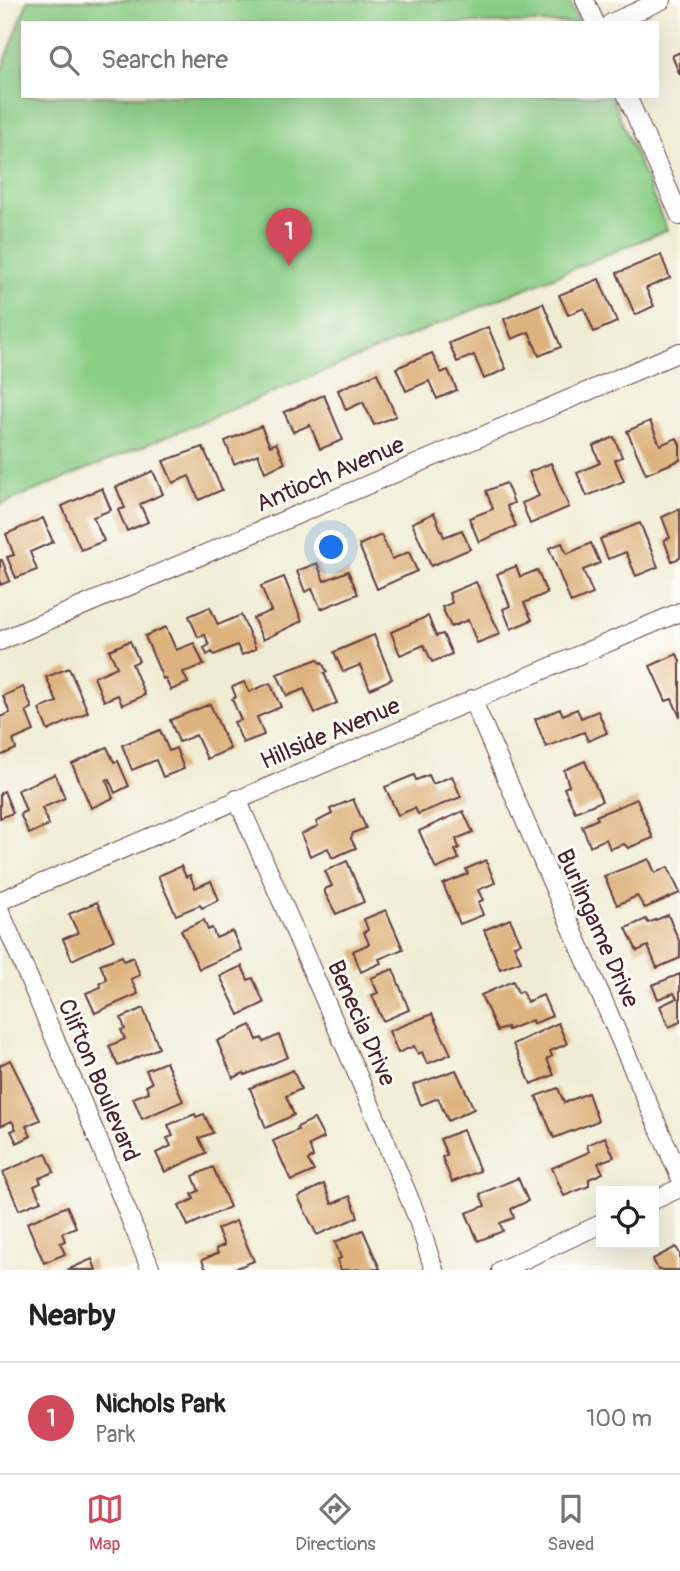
<!DOCTYPE html>
<html lang="en">
<head>
<meta charset="utf-8">
<style>
	body { margin:0; font-family:Pangolin,sans-serif; background:#f2f2f2; color:#222 }
	.controls { position:absolute; right:21px; bottom:21px; display:grid; overflow:hidden; border-radius:0px; box-shadow:0 7px 28px #0002 }
	.controls button { width:63px; height:63px; display:grid; place-items:center; padding:0; border:0; border-bottom:2px solid #e0e0e0; background:#fff; color:#222; font:35px sans-serif }
	.you { position:absolute; left:332px; top:548px; width:24px; height:24px; margin:-18px; border:5px solid #fff; border-radius:50%; background:#1a73e8; box-shadow:0 0 0 10px #1a73e833 }
	.badge { display:grid; place-items:center; width:46px; height:46px; border-radius:50%; background:#d1495b; color:#fff; font-size:23px; font-weight:700 }
	.pin { position:absolute; translate:-50% -58px; filter:drop-shadow(0 2px 4px #0008) }
	.pin::after { content:''; position:absolute; top:37px; width:24px; height:21px; background:inherit; clip-path:polygon(0 0,100% 0,50% 100%) }
	.list { margin:0; padding:0; list-style:none }
	h2 { display:flex; justify-content:space-between; align-items:center; height:91px; margin:0; padding:0 28px; font-size:30px }
	h2 small { font-size:23px; font-weight:400; color:#767676 }
	.list li { display:grid; grid-template-columns:46px 1fr auto; gap:21px; align-items:center; box-sizing:border-box; height:112px; padding:0 28px; border-top:2px solid #e0e0e0 }
	.list b { display:block; font-size:26px; white-space:nowrap }
	.list p { margin:0; font-size:23px; white-space:nowrap; color:#767676 }
	.list em { font-size:23px; font-style:normal; color:#767676 }
	.icon { flex:none; width:38px; height:38px; fill:none; stroke:currentColor; stroke-width:2; stroke-linecap:round; stroke-linejoin:round }
	.map { position:relative; flex:none; width:680px; height:1270px; overflow:hidden }
	.search { position:absolute; background:#fff; box-shadow:0 7px 28px #0002; left:21px; right:21px; top:21px; height:77px; display:flex; align-items:center; gap:18px; box-sizing:border-box; padding:0 24px; border-radius:0px; color:#767676; font-size:26px }
	.sheet { height:203px; background:#fff }
	nav { display:flex; justify-content:space-around; align-items:center; box-sizing:border-box; height:98px; border-top:2px solid #e0e0e0; background:#fff; font-size:19px; color:#767676 }
	nav a { display:grid; justify-items:center; gap:4px }
	nav .on { color:#d1495b }
	.map>svg:first-child { display:block }
</style>
</head>
<body>
<div class="map">
<svg width="680" height="1270" viewBox="0 0 680 1270">
	<rect width="100%" height="100%" fill="#fdfcf7"/>
	<filter id="ink" filterUnits="userSpaceOnUse"><feTurbulence type="fractalNoise" baseFrequency=".0143" numOctaves="2"/><feDisplacementMap in="SourceGraphic" scale="14" xChannelSelector="R" yChannelSelector="G"/><feConvolveMatrix kernelMatrix="1 2 1 2 8 2 1 2 1" color-interpolation-filters="sRGB"/></filter>
	<filter id="wash" filterUnits="userSpaceOnUse"><feTurbulence type="fractalNoise" baseFrequency=".00686" numOctaves="4" result="noise"/><feDisplacementMap in="SourceGraphic" scale="28" xChannelSelector="R" yChannelSelector="G"/><feGaussianBlur stdDeviation="1.57" result="paint"/><feColorMatrix in="noise" values="0 0 0 0 0 0 0 0 0 0 0 0 0 0 0 0 0 1.4 0 .05"/><feComposite in="paint" operator="in"/></filter>
	<g filter="url(#wash)">
		<rect width="100%" height="100%" fill="#f0ecd4"/>
		<path fill="#8bce86" stroke="#6a7658" stroke-width="2" d="M28 0H569L579 23H23V96H611L667 230 0 505V75Z"/>
		<g id="blocks">
			<path fill="#deb27e" d="M680 52V75L672 56Z
				M661 255 670 278 646 288 654 306 635 315 617 273Z
				M599 279 617 322 594 332 584 308 568 315 559 295Z
				M543 303 561 347 539 356 529 332 512 339 504 319Z
				M488 327 506 369 484 379 474 355 457 362 449 343Z
				M432 353 441 373 448 370 457 390 437 399 429 381 406 391 396 368Z
				M377 373 396 416 374 425 363 402 346 410 338 390Z
				M324 395 343 440 320 449 310 425 293 432 284 412Z
				M650 421 660 445 677 438 680 445V460L646 474 627 431Z
				M261 426 270 446 276 443 285 463 265 472 258 454 234 464 225 441Z
				M614 437 622 457 615 460 624 481 587 496 577 473 600 463 593 446Z
				M203 447 222 490 199 500 189 476 173 483 163 461Z
				M551 463 569 507 530 524 522 503 539 496 529 472Z
				M153 471 163 494 140 504 148 522 127 531 118 510 125 508 116 487Z
				M506 483 514 503 507 506 516 526 479 542 469 518 493 509 486 491Z
				M102 488 111 510 93 517 104 541 81 550 62 506Z
				M680 509V558L672 561 664 540 670 538 662 517Z
				M434 513 444 537 462 530 470 549 431 566 412 523Z
				M43 518 53 542 30 552 37 570 16 578 7 557 14 555 6 534Z
				M640 523 658 567 636 576 626 552 608 559 600 539Z
				M381 535 392 559 409 552 417 571 377 589 359 545Z
				M562 543 567 554 591 543 600 563 583 570 593 594 571 603 549 548Z
				M0 560H2L10 581 0 585Z
				M317 563 324 581 348 571 358 594 321 609 312 589 305 592 297 571Z
				M516 566 520 577 537 570 547 593 524 603 532 620 511 629 503 609 510 606 497 574Z
				M284 577 302 621 263 640 253 618 271 611 261 586Z
				M476 582 500 634 477 643 468 620 451 627 442 607 452 603 449 593Z
				M210 607 218 625 241 615 256 649 242 655 237 645 214 655 212 652 207 655 204 648 209 645 205 635 198 637 189 616Z
				M428 616 436 636 443 634 452 654 432 662 424 645 400 655 391 632Z
				M166 627 176 650 194 643 204 665 183 672 188 683 171 690 165 678 163 679 145 636Z
				M374 635 392 679 370 689 360 665 343 672 334 652Z
				M130 641 139 661 132 664 145 695 122 705 118 695 104 701 94 677 117 667 109 650Z
				M677 654 680 661V717L672 699 666 701 650 666Z
				M318 659 320 663 322 662 327 672 324 673 337 703 315 713 304 689 287 696 277 674Z
				M69 668 88 712 48 731 39 709 57 702 46 677Z
				M244 682 249 692 270 683 281 707 257 717 264 735 243 743 234 722 241 720 232 699 236 697 232 687Z
				M23 687 32 708 26 711 34 731 13 740 16 749 0 756V717L10 713 3 696Z
				M210 704 230 749 207 759 196 735 179 742 170 720Z
				M560 709 563 715 577 709 581 718 598 711 607 733 588 741 584 732 546 747 535 719Z
				M160 730 169 751 176 748 184 769 163 777 156 760 132 770 122 745Z
				M107 747 114 762 118 761 129 786 115 793 109 779 106 780 113 798 91 808 72 764Z
				M585 761 602 801 575 812 564 788 569 786 564 770Z
				M55 774 65 798 42 808 49 825 29 834 20 814 26 811 18 790Z
				M414 775 416 780 429 775 433 784 452 776 461 797 418 814 415 808 398 815 385 787Z
				M4 791 13 813 0 818V793Z
				M353 799 366 828 353 833 351 839 356 848 332 858 328 848 310 856 301 834 318 826 316 822 332 814 330 809Z
				M637 799 653 838 628 848 624 844 610 849 606 839 590 846 582 826 598 819 596 816Z
				M463 811 473 832 456 839 459 848 455 850 459 859 436 869 419 831Z
				M649 859 655 873 668 867 680 893 645 908 637 896 617 905 604 876Z
				M486 860 495 883 478 890 483 900 478 902 483 915 460 924 443 884 468 874 466 869Z
				M347 861 364 902 336 914 325 893V889L332 886 325 871Z
				M181 866 186 877 190 875 195 888 211 881 219 900 202 908 200 905 176 915 158 876Z
				M97 902 114 940 72 960 63 939 78 933 69 914Z
				M386 910 403 949 379 959 381 963 361 972 353 951 369 944 364 932 368 930 364 919Z
				M668 915 680 943V958L657 968 648 946 637 951 626 928 646 919 648 923Z
				M510 919 521 943 514 945 521 961 500 969 484 930Z
				M204 920 208 930 212 928 216 938 232 931 241 950 199 969 181 930Z
				M122 956 124 961 133 957 140 975 131 979 138 994 95 1013 86 993 101 987 100 983 107 980 100 964Z
				M242 966 248 980 253 978 264 1003 239 1015 220 976Z
				M393 969 409 1010 383 1021 372 995 378 993 371 978Z
				M680 974V1022L669 1027 660 1006 677 998 674 993 658 999 652 985Z
				M513 981 518 993 522 991 527 1002 543 995 552 1016 533 1024 532 1020 508 1030 507 1027 497 1031 481 995Z
				M143 1008 159 1048 118 1066 109 1046 125 1039 121 1030 125 1029 121 1018Z
				M432 1014 451 1054 427 1064 422 1052 418 1054 414 1046 398 1053 389 1031Z
				M558 1023 567 1044 550 1051 552 1056 547 1059 554 1075 531 1084 513 1044Z
				M251 1025 257 1040 262 1038 264 1042 279 1035 288 1057 245 1075 244 1073 233 1078 217 1041Z
				M10 1060 40 1120 26 1126 31 1136 17 1143 11 1131 16 1129 12 1121 0 1126V1065Z
				M166 1062 183 1101 142 1119 133 1098 149 1092 146 1086 152 1083 146 1070Z
				M293 1070 301 1089 286 1096 294 1115 266 1128 250 1088Z
				M456 1070 474 1109 448 1121 438 1098 421 1105 413 1085Z
				M558 1088 564 1103 588 1093 598 1121 554 1138 536 1096Z
				M195 1114 196 1117 204 1114 213 1133 199 1138 206 1153 165 1172 156 1153 171 1146 167 1138 173 1136 168 1125Z
				M314 1119 324 1138 309 1145 313 1157 308 1160 314 1171 291 1181 273 1141 298 1130 297 1127Z
				M463 1130 480 1171 452 1182 442 1157 447 1155 440 1139Z
				M605 1137 614 1157 598 1163 603 1173 589 1179V1186L564 1196 552 1168 589 1152 587 1145Z
				M46 1153 54 1172 39 1178 41 1183 34 1186 41 1201 19 1210 3 1172Z
				M213 1167 230 1207 188 1226 179 1206 194 1199 192 1194 199 1191 193 1176Z
				M518 1178 528 1201 511 1209 514 1218 500 1223 503 1231 478 1241 466 1213 485 1206 480 1194Z
				M324 1184 332 1204 350 1196 358 1217 317 1235 298 1197Z
				M67 1206 76 1227 62 1233 65 1241 60 1243 65 1254 44 1263 27 1223Z
				M236 1221 254 1261 232 1270H206L202 1260 218 1253 216 1249 224 1245 217 1229Z
				M363 1230 380 1269 341 1270 337 1260 341 1258 335 1242Z
				M676 1247 680 1254V1270H658L653 1259Z
				M92 1259 96 1270H67Z"/>
		</g>
	</g>
	<g filter="url(#ink)">
		<use href="#blocks" fill-opacity="0" stroke="#633e44" stroke-width="2"/>
		<g fill="none" stroke-linecap="round" stroke-linejoin="round">
			<g stroke="#633e44" stroke-width="20">
				<path id="street" d="M585 0 595 23
					M611 23 662 0
					M627 96 680 216
					M0 641 680 352
					M472 699 680 1177
					M237 799 365 1092 417 1217 434 1270
					M0 901 680 612
					M0 911 100 1144 151 1270
					M654 1200 680 1188
					M501 1270 601 1224"/>
			</g>
			<use href="#street" stroke="#fff" stroke-width="18"/>
		</g>
	</g>
	<g text-anchor="middle" stroke-width="6" stroke-linejoin="round" paint-order="stroke">
		<g font-size="24" fill="#4a1f2b" stroke="#fdfcf7">
			<text transform="translate(330 474) rotate(-23)" y="8">Antioch Avenue</text>
			<text transform="translate(330 733) rotate(-23)" y="8">Hillside Avenue</text>
			<text transform="translate(598 928) rotate(66)" y="8">Burlingame Drive</text>
			<text transform="translate(362 1023) rotate(66)" y="8">Benecia Drive</text>
			<text transform="translate(99 1080) rotate(67)" y="8">Clifton Boulevard</text>
		</g>
	</g>
</svg>
<div class="controls">
<button><svg class="icon" aria-label="locate" viewBox="0 0 24 24"><circle cx="12" cy="12" r="6"/><path d="M12 2v4M12 18v4M2 12h4M18 12h4"/></svg></button>
</div>
<div class="you"></div>
<div class="pin badge" style="left:289px;top:266px">1</div>
<div class="search"><svg class="icon" aria-label="search" viewBox="0 0 24 24"><circle cx="10" cy="10" r="6"/><path d="M15 15l6 6"/></svg>Search here</div>
</div>
<section class="sheet">
<h2>Nearby<small></small></h2>
<ul class="list">
<li><span class="badge">1</span><div><b>Nichols Park</b><p>Park</p></div><em>100 m</em></li>
</ul>
</section>
<nav>
<a class="on"><svg class="icon" aria-label="map" viewBox="0 0 24 24"><path d="M3 6l6-2 6 2 6-2v14l-6 2-6-2-6 2zM9 4v14M15 6v14"/></svg>Map</a>
<a><svg class="icon" aria-label="directions" viewBox="0 0 24 24"><path d="M12 3l9 9-9 9-9-9zM9 14v-3h6M13 9l2 2-2 2"/></svg>Directions</a>
<a><svg class="icon" aria-label="saved" viewBox="0 0 24 24"><path d="M7 4h10v16l-5-4-5 4z"/></svg>Saved</a>
</nav>
</body>
</html>
